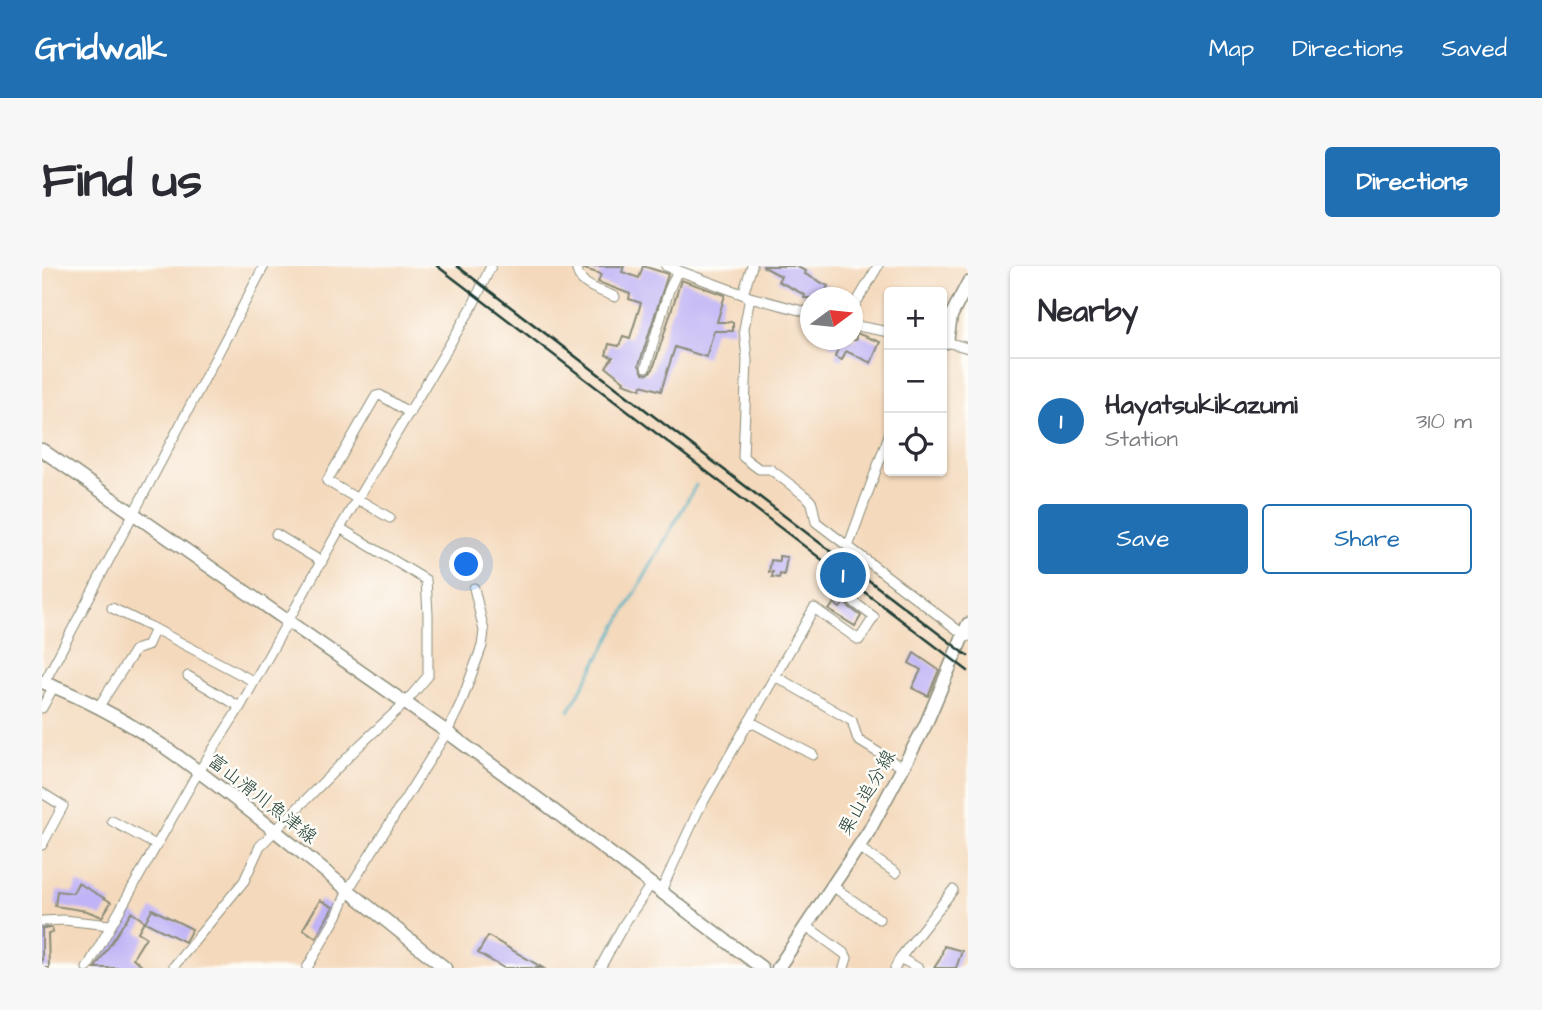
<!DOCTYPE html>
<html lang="en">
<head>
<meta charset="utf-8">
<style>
	body { margin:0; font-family:"Architects Daughter","Klee One",sans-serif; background:#f7f7f7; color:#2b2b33 }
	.controls { position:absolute; right:21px; top:21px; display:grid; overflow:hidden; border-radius:7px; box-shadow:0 2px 5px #0004 }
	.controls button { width:63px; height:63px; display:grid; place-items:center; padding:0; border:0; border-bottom:2px solid #e1e1e2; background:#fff; color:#2b2b33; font:35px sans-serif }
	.compass { position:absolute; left:758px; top:21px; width:63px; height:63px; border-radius:50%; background:#fff; box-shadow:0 2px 5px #0004; rotate:75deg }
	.you { position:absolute; left:425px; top:299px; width:24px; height:24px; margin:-18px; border:5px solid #fff; border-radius:50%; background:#1a73e8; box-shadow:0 0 0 10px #1a73e833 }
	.badge { display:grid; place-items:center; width:46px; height:46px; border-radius:50%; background:#1f6fb2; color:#fff; font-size:23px; font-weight:700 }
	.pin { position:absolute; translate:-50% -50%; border:4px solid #fff; box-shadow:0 2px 7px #0006 }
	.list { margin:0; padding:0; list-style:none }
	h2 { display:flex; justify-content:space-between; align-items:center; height:91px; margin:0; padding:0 28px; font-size:30px }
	h2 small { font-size:23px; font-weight:400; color:#7c7c81 }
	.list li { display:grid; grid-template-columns:46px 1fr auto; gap:21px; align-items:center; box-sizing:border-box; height:126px; padding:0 28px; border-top:2px solid #e1e1e2 }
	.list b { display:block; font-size:26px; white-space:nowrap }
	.list p { margin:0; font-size:23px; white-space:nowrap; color:#7c7c81 }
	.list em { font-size:23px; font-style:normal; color:#7c7c81 }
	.actions { display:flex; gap:14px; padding:21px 28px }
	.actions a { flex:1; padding:16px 0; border:2px solid #1f6fb2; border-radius:7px; text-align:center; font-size:24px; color:#1f6fb2 }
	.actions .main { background:#1f6fb2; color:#fff }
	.icon { flex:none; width:38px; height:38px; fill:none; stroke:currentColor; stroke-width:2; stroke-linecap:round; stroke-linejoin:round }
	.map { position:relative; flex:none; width:926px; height:702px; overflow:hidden; border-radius:7px }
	header { display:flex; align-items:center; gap:42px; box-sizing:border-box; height:98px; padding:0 35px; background:#1f6fb2; color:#fff }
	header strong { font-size:33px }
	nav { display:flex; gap:38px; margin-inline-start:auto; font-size:24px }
	.intro { display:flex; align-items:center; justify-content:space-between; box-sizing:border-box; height:168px; padding:0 42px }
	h1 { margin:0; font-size:49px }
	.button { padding:18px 32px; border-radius:7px; background:#1f6fb2; color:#fff; font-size:24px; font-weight:700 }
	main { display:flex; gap:42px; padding:0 42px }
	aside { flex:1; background:#fff; border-radius:7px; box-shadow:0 2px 5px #0004 }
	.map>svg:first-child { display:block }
</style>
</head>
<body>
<header>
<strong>Gridwalk</strong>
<nav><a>Map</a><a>Directions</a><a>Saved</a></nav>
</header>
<div class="intro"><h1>Find us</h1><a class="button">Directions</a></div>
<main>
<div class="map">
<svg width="926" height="702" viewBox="0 0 926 702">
	<rect width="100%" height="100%" fill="#fdfcf7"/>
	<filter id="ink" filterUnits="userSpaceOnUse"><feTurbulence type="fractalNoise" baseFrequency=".0143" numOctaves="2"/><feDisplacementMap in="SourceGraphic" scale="14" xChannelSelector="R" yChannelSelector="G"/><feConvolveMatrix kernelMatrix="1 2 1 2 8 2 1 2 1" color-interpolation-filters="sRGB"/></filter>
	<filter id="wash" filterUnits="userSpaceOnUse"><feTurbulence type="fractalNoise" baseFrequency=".00686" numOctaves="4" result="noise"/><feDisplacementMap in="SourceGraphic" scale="28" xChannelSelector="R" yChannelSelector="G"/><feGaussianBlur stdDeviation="1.57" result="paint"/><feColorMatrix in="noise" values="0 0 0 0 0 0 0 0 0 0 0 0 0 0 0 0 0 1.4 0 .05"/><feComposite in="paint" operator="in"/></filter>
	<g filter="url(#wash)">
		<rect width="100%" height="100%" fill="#f4d9bc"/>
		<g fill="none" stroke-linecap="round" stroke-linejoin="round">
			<path stroke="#45afc4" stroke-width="2.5" d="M527 445 654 219"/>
		</g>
		<g id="blocks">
			<path fill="#c0b3f6" d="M541 0H582L580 6 597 12 601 0 626 8 597 99 601 107 606 108 611 103 639 14 683 29 675 56H691V65H672L664 91 633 81 619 125 600 119 599 123 581 117 582 115 564 101 571 91 564 89 567 78 577 80 581 70 588 72 599 37 587 33 588 28 556 16 559 8 542 3Z
				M720 0H753L764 5 763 8 786 20 780 32H762L763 29 736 15 739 10Z
				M814 67 838 76 829 97 804 85 800 94 793 91 796 82 786 78 788 74H814Z
				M737 290 745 291 742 309 738 308 737 312 730 311 731 306H727L729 294 737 295Z
				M792 337 798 342 802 337 819 350 813 360 787 344Z
				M872 387 897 404 886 430 870 422 879 404 867 397Z
				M36 617 69 636 60 651 45 645 13 640 15 625 31 627Z
				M278 634 291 641 274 672 261 663Z
				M110 643 150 663 143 676 103 656Z
				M89 646 102 655 96 666 104 671 91 692 102 702H53Z
				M0 662H10L11 666 6 667 7 702H0Z
				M446 670 501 702H462L436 687Z
				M902 680 920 685 914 702H892L898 693Z"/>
		</g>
	</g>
	<g filter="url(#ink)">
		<use href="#blocks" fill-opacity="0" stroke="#8a8b78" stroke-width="2"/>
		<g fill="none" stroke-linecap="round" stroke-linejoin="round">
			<g stroke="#8a8b78" stroke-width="11">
				<path id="street" d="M534 0C537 21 556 23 573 31
					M624 0 708 31 768 47
					M701 28 710 0
					M708 31 702 63 705 94 701 191 717 203H728L766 232 770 237 774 256 925 371
					M810 44 836 0
					M810 59 847 66
					M901 75 926 82
					M604 101 627 24 636 4
					M348 252 285 215 334 130 338 129 368 147
					M234 268 280 296
					M806 281 847 169
					M113 363 211 415
					M146 410 198 441
					M733 410 810 455 816 474 861 502
					M2 417 222 0
					M57 440 93 384 105 380 113 363 70 342
					M0 442 12 420
					M707 455 771 489
					M0 527 21 540 0 579
					M70 555 114 579
					M816 581 854 607
					M789 619 837 653
					M619 625 656 545 772 342 817 374 832 351 786 317
					M0 655 22 654 68 659
					M763 659 803 688 805 692 802 702
					M858 692 911 624
					M132 700 202 615 218 580 318 479 363 437 386 410V348L384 314 298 262
					M45 702 151 515 198 441 298 262 430 41 449 0
					M265 702 295 650 306 624 405 466 419 437 440 380 442 365 432 322
					M558 702 582 658 610 617
					M853 702 858 692 876 702"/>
			</g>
			<g stroke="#8a8b78" stroke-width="15">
				<path id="secondary" d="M905 76 909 50 926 17
					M0 184 405 466 503 538 720 702
					M0 416C93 451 160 507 237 568 292 613 348 658 403 702
					M736 702 827 565 883 460 926 358"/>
			</g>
			<use href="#street" stroke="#fff" stroke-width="9"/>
			<use href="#secondary" stroke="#fff" stroke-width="12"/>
			<path stroke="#1f3d34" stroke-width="2.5" d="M395 0 926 405
				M415 0 926 390"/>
		</g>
	</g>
	<g text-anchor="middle" stroke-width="5" stroke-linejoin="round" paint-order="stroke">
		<g font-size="19" fill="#1f3d34" stroke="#fdfcf7">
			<text transform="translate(824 526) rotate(-60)" y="7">栗山追分線</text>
			<text transform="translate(221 532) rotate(38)" y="7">富山滑川魚津線</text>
		</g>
	</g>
</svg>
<div class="controls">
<button>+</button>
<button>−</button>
<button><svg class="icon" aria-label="locate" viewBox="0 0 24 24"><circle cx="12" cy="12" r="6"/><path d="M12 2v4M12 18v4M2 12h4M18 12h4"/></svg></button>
</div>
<svg class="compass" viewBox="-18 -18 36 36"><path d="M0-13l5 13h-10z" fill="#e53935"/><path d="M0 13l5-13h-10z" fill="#7c7c81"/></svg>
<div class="you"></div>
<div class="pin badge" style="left:801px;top:309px">1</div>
</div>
<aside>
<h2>Nearby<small></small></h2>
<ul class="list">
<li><span class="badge">1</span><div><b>Hayatsukikazumi</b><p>Station</p></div><em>310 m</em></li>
</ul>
<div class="actions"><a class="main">Save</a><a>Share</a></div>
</aside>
</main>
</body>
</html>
